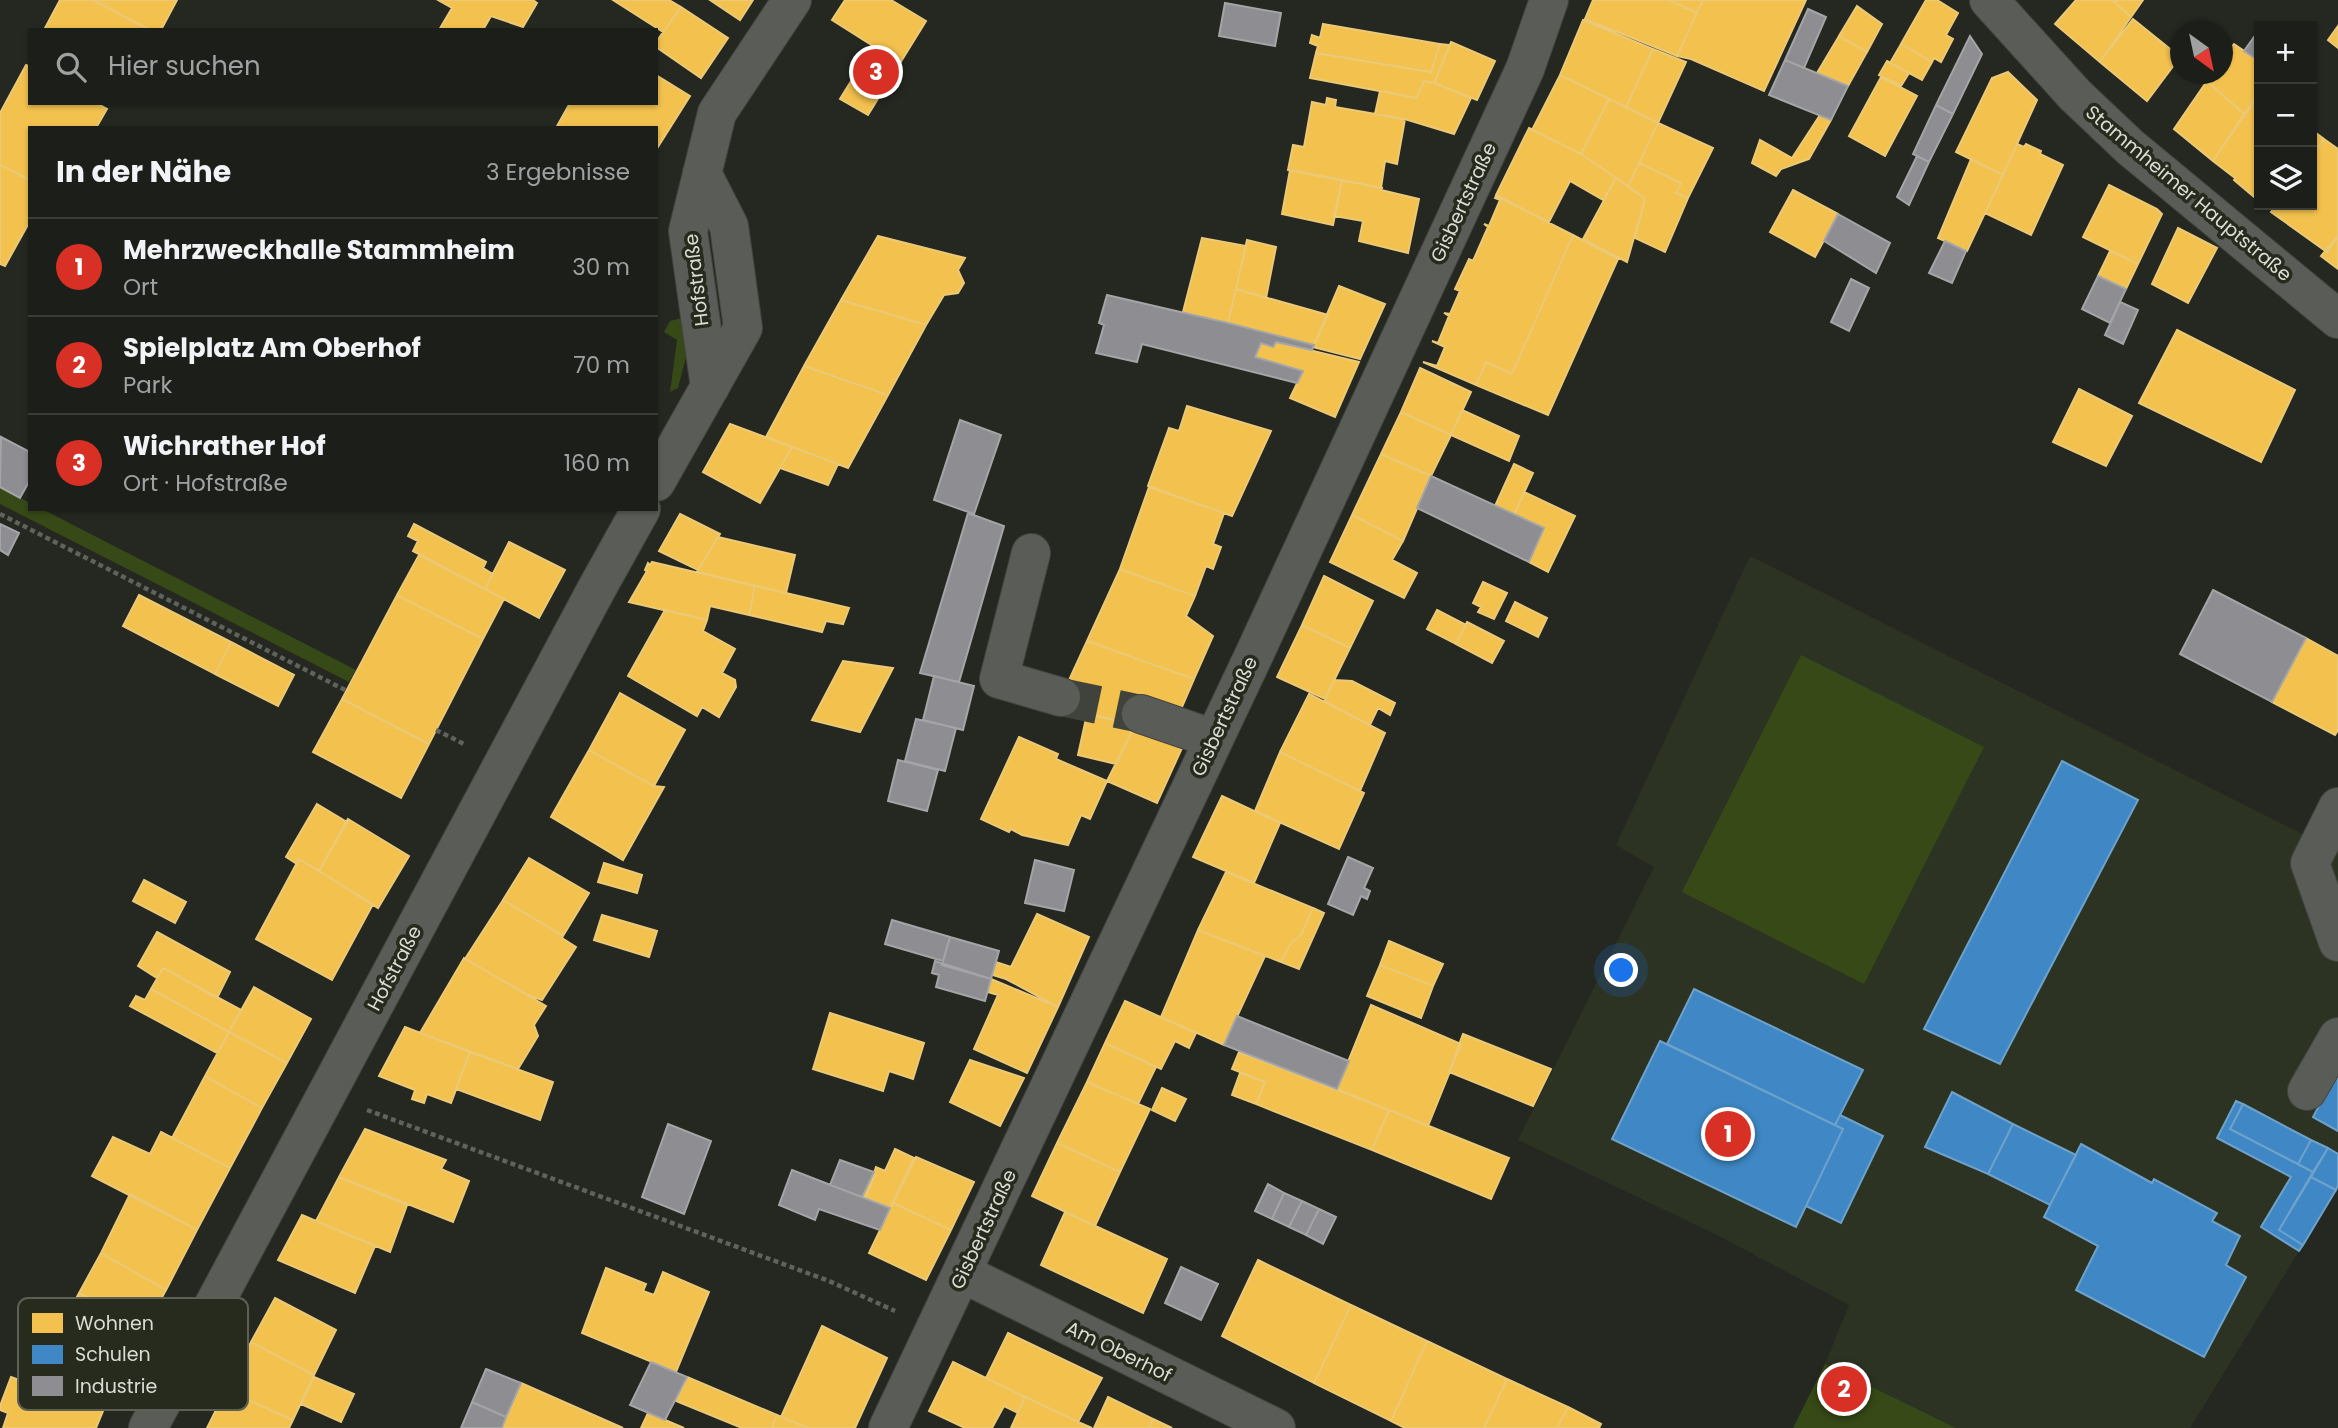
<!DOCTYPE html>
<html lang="de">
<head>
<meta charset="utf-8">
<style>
	body { margin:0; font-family:Poppins,sans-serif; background:#292b26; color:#f1f3f6 }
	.controls { position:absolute; right:21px; top:21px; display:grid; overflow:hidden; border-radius:0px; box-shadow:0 2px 5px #0004 }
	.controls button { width:63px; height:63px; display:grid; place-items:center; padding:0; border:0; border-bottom:2px solid #3a3c38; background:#1c1e19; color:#f1f3f6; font:35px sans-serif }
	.compass { position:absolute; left:2170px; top:21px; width:63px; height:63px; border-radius:50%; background:#1c1e19; box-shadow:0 2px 5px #0004; rotate:147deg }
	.you { position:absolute; left:1622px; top:971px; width:24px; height:24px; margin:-18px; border:5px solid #fff; border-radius:50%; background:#1a73e8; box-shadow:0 0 0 10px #1a73e833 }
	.badge { display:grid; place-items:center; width:46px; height:46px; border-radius:50%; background:#d93025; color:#fff; font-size:23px; font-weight:700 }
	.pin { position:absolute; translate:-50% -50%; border:4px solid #fff; box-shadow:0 2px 7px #0006 }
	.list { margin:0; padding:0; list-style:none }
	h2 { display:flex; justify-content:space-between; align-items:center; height:91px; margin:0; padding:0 28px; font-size:30px }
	h2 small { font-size:23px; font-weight:400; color:#a0a2a2 }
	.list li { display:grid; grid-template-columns:46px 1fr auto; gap:21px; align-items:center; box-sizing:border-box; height:98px; padding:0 28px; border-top:2px solid #3a3c38 }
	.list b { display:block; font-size:26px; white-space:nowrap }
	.list p { margin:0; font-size:23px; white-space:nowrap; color:#a0a2a2 }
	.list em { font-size:23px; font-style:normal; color:#a0a2a2 }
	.icon { flex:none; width:38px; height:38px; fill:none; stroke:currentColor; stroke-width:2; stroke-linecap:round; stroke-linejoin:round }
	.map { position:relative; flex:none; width:2338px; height:1428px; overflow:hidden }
	.search { position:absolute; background:#1c1e19; box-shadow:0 2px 5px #0004; left:28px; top:28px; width:630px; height:77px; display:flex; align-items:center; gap:18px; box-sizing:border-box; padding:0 24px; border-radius:0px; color:#a0a2a2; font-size:26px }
	.panel { position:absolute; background:#1c1e19; box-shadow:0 2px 5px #0004; left:28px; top:126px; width:630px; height:385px; border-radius:0px }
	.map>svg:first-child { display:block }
</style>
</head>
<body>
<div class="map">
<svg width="2338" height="1428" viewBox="0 0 2338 1428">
	<rect width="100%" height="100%" fill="#252821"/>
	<path fill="#2c3322" d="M1750 556 2338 852V1188L2190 1428H1956L1825 1364 1849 1305 1719 1236 1518 1140 1654 867 1616 845Z"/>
	<path fill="#374917" d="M686 317 688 349 678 388 670 392 677 340 664 332 670 321Z
		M0 488 30 503V509H42L356 670 349 682 0 504Z
		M1801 655 1984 747 1864 984 1682 892Z
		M1825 1364 1956 1428H1793Z"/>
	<path fill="#f2c14e" stroke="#ebc976" stroke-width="2" d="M60 0H93L148 29 44 30Z
		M93 0H177L161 30H150Z
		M438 0H533L537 3 523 27 491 16 483 30H439L452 8Z
		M613 0H669L681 7 663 32Z
		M710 0H753L740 20Z
		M845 0H891L926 21 868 115 840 99 873 46 832 20Z
		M1593 0H1669L1697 13 1677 56 1585 19Z
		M1669 0H1703L1697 13Z
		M1703 0H1806L1764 91 1691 59 1677 56Z
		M1926 0H1937L1958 13 1946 35 1953 39 1941 62 1934 58 1932 62 1901 44Z
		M2076 0H2112L2131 17 2100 62 2055 24Z
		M2112 0H2143L2131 17Z
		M1857 6 1882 24 1867 52 1839 36Z
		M681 7 728 38 701 78 656 47V42Z
		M2133 19 2180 57 2147 101 2100 62Z
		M1583 20 1653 49 1626 107 1560 75Z
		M1323 24 1440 44 1431 72 1316 53 1318 46 1310 43 1312 35 1320 38Z
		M2338 26V48L2328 40Z
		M1839 36 1867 52 1848 86 1817 73Z
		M1451 42 1495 61 1477 100 1434 83Z
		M1440 44 1450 45 1434 83 1424 81 1417 98 1310 78 1316 53 1431 72Z
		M1901 44 1932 62 1922 80 1890 63Z
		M2234 44 2259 61V94L2244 114 2207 81 2212 74H2222V59Z
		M1653 49 1686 62 1658 123 1626 107Z
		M1887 61 1909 73 1901 86 1879 75Z
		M26 65 30 67V103H96L107 109 96 128H30V180L0 165V113Z
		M2008 72 2037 100 2003 175 1956 152 1992 78Z
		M656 75 690 96 656 150V128H556L570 103H656Z
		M1560 75 1609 99 1581 154 1532 130Z
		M1881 77 1917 96 1885 156 1849 136Z
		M1424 81 1434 83 1471 98 1454 134 1408 120 1375 114 1380 91 1417 98Z
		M2207 81 2244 114 2213 161 2174 129Z
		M2259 94V201L2234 180 2235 178 2213 161Z
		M1327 98 1336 100 1335 107 1405 119 1397 164 1385 161 1381 188 1288 170 1293 145 1304 147 1312 102 1326 105Z
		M1609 99 1658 123 1628 186 1581 154Z
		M1820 115 1831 120 1809 159 1781 169 1776 176 1752 163 1760 140 1792 158Z
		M1658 123 1713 148 1688 198 1676 193 1681 183 1639 163Z
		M1529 128 1581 154 1616 178 1603 200 1570 181 1549 222 1496 195Z
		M2312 130 2324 139 2312 156Z
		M2324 139 2338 149V236L2327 252 2271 212 2276 205H2312V156Z
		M2017 144 2024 147 2026 144 2041 151 2040 154 2063 165 2031 235 1985 213Z
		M1971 159 2003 175 1967 251 1938 238Z
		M1639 163 1681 183 1676 193 1688 198 1665 252 1635 238 1645 199 1628 186Z
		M0 165 30 180V221L5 266 0 264Z
		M1290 170 1342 180 1333 225 1282 214Z
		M1616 178 1645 199 1627 262 1583 239Z
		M1342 180 1382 188 1381 190 1419 199 1408 253 1359 241 1363 221 1334 216Z
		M2109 185 2157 209 2162 214 2138 264 2083 237Z
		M1793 190 1838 214 1815 257 1770 232Z
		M1496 196 1573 235 1512 374 1486 362 1476 385 1423 362 1437 366 1445 347 1432 341 1438 343 1449 316 1444 313 1450 314 1460 291 1455 289 1469 259 1473 261 1488 227 1484 224 1489 226 1500 200 1495 198Z
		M2178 228 2217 248 2188 303 2152 284Z
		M1573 235 1618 259 1548 415 1476 385 1486 362 1512 374Z
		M878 236 965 258 958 270 964 283 958 293 944 295 926 325 841 300Z
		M2338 236V269L2321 256Z
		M1202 238 1246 246 1228 323 1183 312Z
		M1247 240 1276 247 1266 298 1236 289Z
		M2110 251 2138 264 2126 289 2098 276Z
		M1339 286 1385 304 1360 359 1313 347Z
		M1236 289 1328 315 1314 345 1228 323Z
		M841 300 926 325 888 395 804 366Z
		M2177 330 2295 390 2261 462 2139 403Z
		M1276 342 1359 362 1335 417 1290 398 1303 371 1255 357 1261 343 1273 347Z
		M804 366 888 395 848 468 766 437Z
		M1420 368 1471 392 1451 435 1401 412Z
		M2079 389 2132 416 2106 466 2053 442Z
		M1187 406 1271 431 1232 516 1148 486 1169 428 1179 431Z
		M1462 410 1519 436 1509 461 1451 435Z
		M1401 412 1451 435 1431 476 1381 454Z
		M730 424 792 447 760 503 703 472Z
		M792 447 838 464 828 485 780 468Z
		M1381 454 1431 476 1403 541 1352 515Z
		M1514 464 1533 473 1514 515 1495 506Z
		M1149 487 1224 513 1213 544 1221 547 1213 569 1206 566 1195 596 1120 569Z
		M1524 492 1575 516 1548 572 1529 562 1544 528 1514 515Z
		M680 514 720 534 698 570 659 551Z
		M1352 515 1403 541 1392 560 1417 573 1404 598 1330 562Z
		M414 524 486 562 483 568 493 574 485 589 413 551 418 541 408 536Z
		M718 537 795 555 786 593 697 572Z
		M509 542 565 570 539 618 485 589Z
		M419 555 504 599 483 639 397 595Z
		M652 562 755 586 749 615 710 606 707 620 629 602 647 571 645 570 648 563 650 565Z
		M1120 569 1195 596 1186 616 1213 636 1194 679 1087 641Z
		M1324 576 1373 601 1350 648 1302 625Z
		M1483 582 1507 593 1494 619 1478 612 1481 607 1473 603Z
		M755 586 786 593 849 608 843 624 826 621 822 632 749 615Z
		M139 595 231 642 215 674 123 626Z
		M397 595 483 639 429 744 342 699Z
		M1515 602 1547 618 1538 637 1506 621Z
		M665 610 707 620 703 631 735 649 722 673 735 680 736 687 719 717 702 707 697 716 628 676Z
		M1437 610 1466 625 1456 644 1427 629Z
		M1467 622 1504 641 1492 663 1456 644Z
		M1302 625 1350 648 1325 699 1277 677Z
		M2306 638 2338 656V730L2335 735 2272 702Z
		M1087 641 1194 679 1179 714 1135 725 1057 706Z
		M231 642 294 675 278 706 215 674Z
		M843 661 893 668 860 732 812 720Z
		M1334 680 1352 681 1395 703 1390 715 1378 708 1370 725 1324 701Z
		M620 693 685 730 654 786 589 750Z
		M1309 694 1385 733 1360 791 1280 752Z
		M342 699 429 744 401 798 313 752Z
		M1087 714 1135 725 1116 764 1078 755Z
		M1133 729 1182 748 1157 803 1107 781Z
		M1019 737 1058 754 1056 759 1107 781 1090 819 1081 815 1068 845 1022 835 1011 829 1009 832 981 819Z
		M589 750 654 786 664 787 623 860 551 817Z
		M1280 752 1364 793 1339 849 1255 811Z
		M1222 796 1280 823 1254 883 1193 857Z
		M317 804 347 822 319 871 299 859 297 864 286 857Z
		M348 819 409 856 378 908 319 871Z
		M529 858 589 893 563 936 503 900Z
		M299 859 373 904 332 980 256 939Z
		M604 863 642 875 637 893 598 882Z
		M1226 872 1313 908 1301 935 1291 943 1281 962 1198 930Z
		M144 880 186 902 175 923 133 901Z
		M503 900 563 936 562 938 576 947 542 1000 528 995 465 959Z
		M1313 908 1324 913 1299 969 1281 962 1291 943 1301 935Z
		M1037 914 1089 937 1058 1007 1006 979 993 975 996 962 1011 967Z
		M602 915 657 931 649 957 594 940Z
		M1198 930 1265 956 1224 1045 1161 1017Z
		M157 932 230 972 217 998 163 968 157 978 138 966Z
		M1389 941 1443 964 1433 986 1380 965Z
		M464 958 546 1006 534 1025 538 1036 518 1069 420 1033Z
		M1380 965 1433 986 1421 1018 1367 996Z
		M163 968 241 1010 229 1032 151 989Z
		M991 979 1058 1007 1027 1073 974 1049 998 995 988 992Z
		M254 987 311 1019 287 1063 229 1032Z
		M151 989 229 1032 217 1053 130 1006 136 996 145 1000Z
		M1125 1001 1196 1033 1189 1048 1175 1041 1161 1069 1105 1043Z
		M1371 1005 1461 1044 1428 1126 1337 1089Z
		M830 1013 924 1043 913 1079 889 1071 883 1091 813 1069Z
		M405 1027 470 1052 451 1103 427 1094 424 1103 412 1099 415 1090 379 1076Z
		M229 1032 287 1063 262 1108 205 1076Z
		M1463 1034 1551 1069 1533 1106 1449 1072Z
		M1105 1043 1156 1067 1138 1104 1087 1082Z
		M470 1052 553 1082 540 1120 456 1089Z
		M1239 1052 1389 1110 1372 1150 1256 1104 1265 1082 1232 1069Z
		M970 1060 1024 1078 1000 1126 950 1102Z
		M1240 1073 1265 1082 1256 1104 1232 1095Z
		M205 1076 262 1108 230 1168 172 1138Z
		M1087 1082 1150 1109 1120 1172 1057 1143Z
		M1162 1088 1186 1099 1175 1121 1152 1110Z
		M1389 1110 1509 1158 1491 1199 1372 1150Z
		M365 1129 446 1160 441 1169 469 1181 453 1222 339 1177Z
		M161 1132 230 1168 197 1230 92 1176 113 1137 150 1154Z
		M1057 1143 1120 1172 1095 1226 1032 1196Z
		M895 1149 914 1158 890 1208 866 1198 876 1167 885 1171Z
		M916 1157 974 1182 951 1230 893 1203Z
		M874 1172 875 1173 866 1198 862 1197Z
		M339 1177 407 1205 390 1252 316 1221Z
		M130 1194 197 1230 166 1290 101 1253Z
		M893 1203 951 1230 926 1280 869 1253Z
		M1065 1212 1167 1259 1143 1313 1041 1265Z
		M302 1215 375 1246 355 1293 278 1260Z
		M101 1253 166 1290 146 1327 79 1293Z
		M1258 1260 1351 1305 1314 1383 1222 1336Z
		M606 1268 646 1284 643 1291 654 1295 663 1272 709 1292 676 1372 582 1333Z
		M79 1293 146 1327 126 1366 59 1330Z
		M275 1298 336 1330 314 1375 251 1342Z
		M1351 1305 1427 1341 1391 1421 1314 1383Z
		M822 1326 887 1358 855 1428H809L781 1417Z
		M59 1330 126 1366 103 1411 34 1385Z
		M1008 1333 1102 1378 1078 1422 986 1378Z
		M1427 1341 1507 1379 1484 1428H1405L1391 1421Z
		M251 1342 314 1375 293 1420 226 1390Z
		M953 1362 1025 1397 1018 1413 1004 1406 992 1428H965L929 1411Z
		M11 1377 103 1411 96 1428H3L8 1413 0 1410V1406Z
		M314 1377 354 1394 341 1422 301 1404Z
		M687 1377 777 1415 772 1428H742L676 1401Z
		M1507 1379 1568 1407 1557 1428H1484Z
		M521 1383 623 1428H502Z
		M226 1390 293 1420 289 1428H207Z
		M1025 1397 1078 1422 1092 1428H1011Z
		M1108 1397 1153 1419 1149 1428H1094Z
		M1568 1407 1601 1424 1599 1428H1557Z
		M648 1413 665 1420 684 1428H641Z
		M777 1415 781 1417 809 1428H772Z
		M1153 1419 1172 1428H1149Z"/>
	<path fill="#3f88c5" stroke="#6ea2ca" stroke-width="2" d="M2062 761 2138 800 2000 1064 1924 1029Z
		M1694 989 1863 1070 1835 1125 1667 1044Z
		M1660 1041 1843 1129 1796 1227 1612 1139Z
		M2338 1070V1131L2313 1117Z
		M1952 1092 2013 1124 1988 1174 1925 1147Z
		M2236 1101 2243 1104 2230 1129 2313 1172 2279 1230 2303 1245 2299 1251 2261 1227 2291 1177 2217 1138Z
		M2243 1104 2311 1140 2298 1164 2230 1129Z
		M1840 1115 1883 1136 1841 1223 1806 1206 1843 1129 1835 1125Z
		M2013 1124 2076 1155 2050 1205 1988 1174Z
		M2311 1140 2328 1148 2313 1172 2298 1164Z
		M2081 1144 2152 1183 2154 1179 2217 1213 2212 1221 2240 1236 2226 1265 2246 1277 2204 1357 2076 1290 2098 1246 2044 1217Z
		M2328 1148 2338 1154V1185L2336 1190 2311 1177Z
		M2311 1177 2336 1190 2303 1245 2279 1230Z"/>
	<path fill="#8d8d92" stroke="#a4a5a6" stroke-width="2" d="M1225 3 1281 13 1275 46 1219 36Z
		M1808 9 1826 17 1804 68 1785 60Z
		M2259 30V61L2244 51Z
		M1970 36 1982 54 1953 114 1936 105Z
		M1785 60 1848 86 1831 120 1769 95Z
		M1936 105 1953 114 1929 162 1913 154Z
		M1917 156 1929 162 1909 205 1897 197Z
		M1838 214 1890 243 1876 273 1824 241Z
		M1945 241 1966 251 1952 283 1929 273Z
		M2098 276 2126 289 2110 323 2082 309Z
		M1851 279 1869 288 1849 331 1831 322Z
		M1107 295 1228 323 1314 345 1312 350 1276 342 1273 347 1261 343 1255 357 1303 371 1297 383 1142 344 1137 362 1096 353 1104 325 1099 323Z
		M2120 302 2138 310 2123 344 2105 335Z
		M960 420 1001 435 974 514 934 500Z
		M1 437 30 452V480L20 498 0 487Z
		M1431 476 1544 528 1529 562 1417 508Z
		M968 513 1004 526 959 682 920 673Z
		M0 524 19 533 8 555 0 550Z
		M2213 590 2306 638 2272 702 2180 654Z
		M934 676 974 686 963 730 923 720Z
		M916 719 956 728 945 771 905 761Z
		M898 760 938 770 927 811 888 801Z
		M1348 857 1373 868 1364 888 1370 891 1367 899 1361 896 1353 915 1328 904Z
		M1035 860 1074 870 1064 911 1025 903Z
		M892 920 950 937 943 961 885 944Z
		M950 937 999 951 991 979 942 965Z
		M935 961 991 979 985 1001 936 987 939 975 932 973Z
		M1237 1016 1349 1061 1337 1089 1224 1045Z
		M668 1124 711 1141 684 1214 642 1197Z
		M840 1160 874 1172 862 1197 830 1185Z
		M792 1170 890 1208 880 1230 819 1209 815 1220 779 1205Z
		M1268 1184 1284 1193 1272 1219 1255 1211Z
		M1284 1193 1302 1201 1289 1227 1272 1219Z
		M1302 1201 1319 1209 1306 1235 1289 1227Z
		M1319 1209 1336 1217 1323 1244 1306 1235Z
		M1181 1267 1218 1284 1201 1320 1165 1303Z
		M651 1362 687 1377 665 1420 630 1405Z
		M486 1369 521 1383 506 1417 472 1402Z
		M472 1402 506 1417 502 1428H461Z"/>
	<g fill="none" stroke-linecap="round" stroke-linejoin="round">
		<path stroke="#40433c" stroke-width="38" stroke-dasharray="38 19" stroke-linecap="butt" d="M1061 697 1141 714"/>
		<g stroke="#43453f" stroke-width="40">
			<path id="minor" d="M1989 0 2075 95 2130 147 2338 319
				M710 387 688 231 717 113 792 0
				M656 482 743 328 729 226 702 173
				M1031 553 999 679 1061 697
				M1141 714 1214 739
				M2338 807 2310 863 2338 942
				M2307 1091 2338 1037
				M962 1273 1276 1428
				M148 1428 596 590 641 509
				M888 1428 1253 657 1525 69 1549 0"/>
		</g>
		<path stroke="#60625c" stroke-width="4.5" stroke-dasharray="5 3.5" stroke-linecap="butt" d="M0 514 347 691
			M436 730 464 744
			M367 1110 829 1281 895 1311"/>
		<use href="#minor" stroke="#5a5c57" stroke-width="38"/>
	</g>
	<g text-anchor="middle" stroke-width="7" stroke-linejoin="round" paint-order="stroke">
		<g font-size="19" fill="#daddd5" stroke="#262b1e">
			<text transform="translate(2189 193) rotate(40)" y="7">Stammheimer Hauptstraße</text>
			<text transform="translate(1463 202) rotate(-65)" y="7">Gisbertstraße</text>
			<text transform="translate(696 280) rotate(-97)" y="7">Hofstraße</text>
			<text transform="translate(1224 716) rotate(-65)" y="7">Gisbertstraße</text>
			<text transform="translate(394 968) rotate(-62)" y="7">Hofstraße</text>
			<text transform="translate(983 1229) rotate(-65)" y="7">Gisbertstraße</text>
			<text transform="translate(1119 1351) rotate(26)" y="7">Am Oberhof</text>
		</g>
	</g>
	<rect x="18" y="1298" width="230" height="112" rx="10" fill="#262b1e" stroke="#5c6055" stroke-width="2"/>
	<rect x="32" y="1313" width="31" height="20" fill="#f2c14e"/>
	<rect x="32" y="1345" width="31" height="19" fill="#3f88c5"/>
	<rect x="32" y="1376" width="31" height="20" fill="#8d8d92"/>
	<g font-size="19" fill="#daddd5">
		<text x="75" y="1330">Wohnen</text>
		<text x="75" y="1361">Schulen</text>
		<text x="75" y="1393">Industrie</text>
	</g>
</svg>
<div class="controls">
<button>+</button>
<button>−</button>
<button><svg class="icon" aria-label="layers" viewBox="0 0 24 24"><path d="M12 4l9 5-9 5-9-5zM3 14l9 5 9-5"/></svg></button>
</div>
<svg class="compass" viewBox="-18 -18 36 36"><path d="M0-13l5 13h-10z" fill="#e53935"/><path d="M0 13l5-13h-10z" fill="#a0a2a2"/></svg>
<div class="you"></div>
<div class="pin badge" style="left:1728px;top:1134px">1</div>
<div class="pin badge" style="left:1844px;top:1389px">2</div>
<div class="pin badge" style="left:876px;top:72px">3</div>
<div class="search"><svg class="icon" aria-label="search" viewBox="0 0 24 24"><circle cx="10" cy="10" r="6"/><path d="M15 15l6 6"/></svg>Hier suchen</div>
<section class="panel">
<h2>In der Nähe<small>3 Ergebnisse</small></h2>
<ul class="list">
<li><span class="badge">1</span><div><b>Mehrzweckhalle Stammheim</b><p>Ort</p></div><em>30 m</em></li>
<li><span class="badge">2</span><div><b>Spielplatz Am Oberhof</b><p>Park</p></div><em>70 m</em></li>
<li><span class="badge">3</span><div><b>Wichrather Hof</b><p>Ort · Hofstraße</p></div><em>160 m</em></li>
</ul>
</section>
</div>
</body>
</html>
